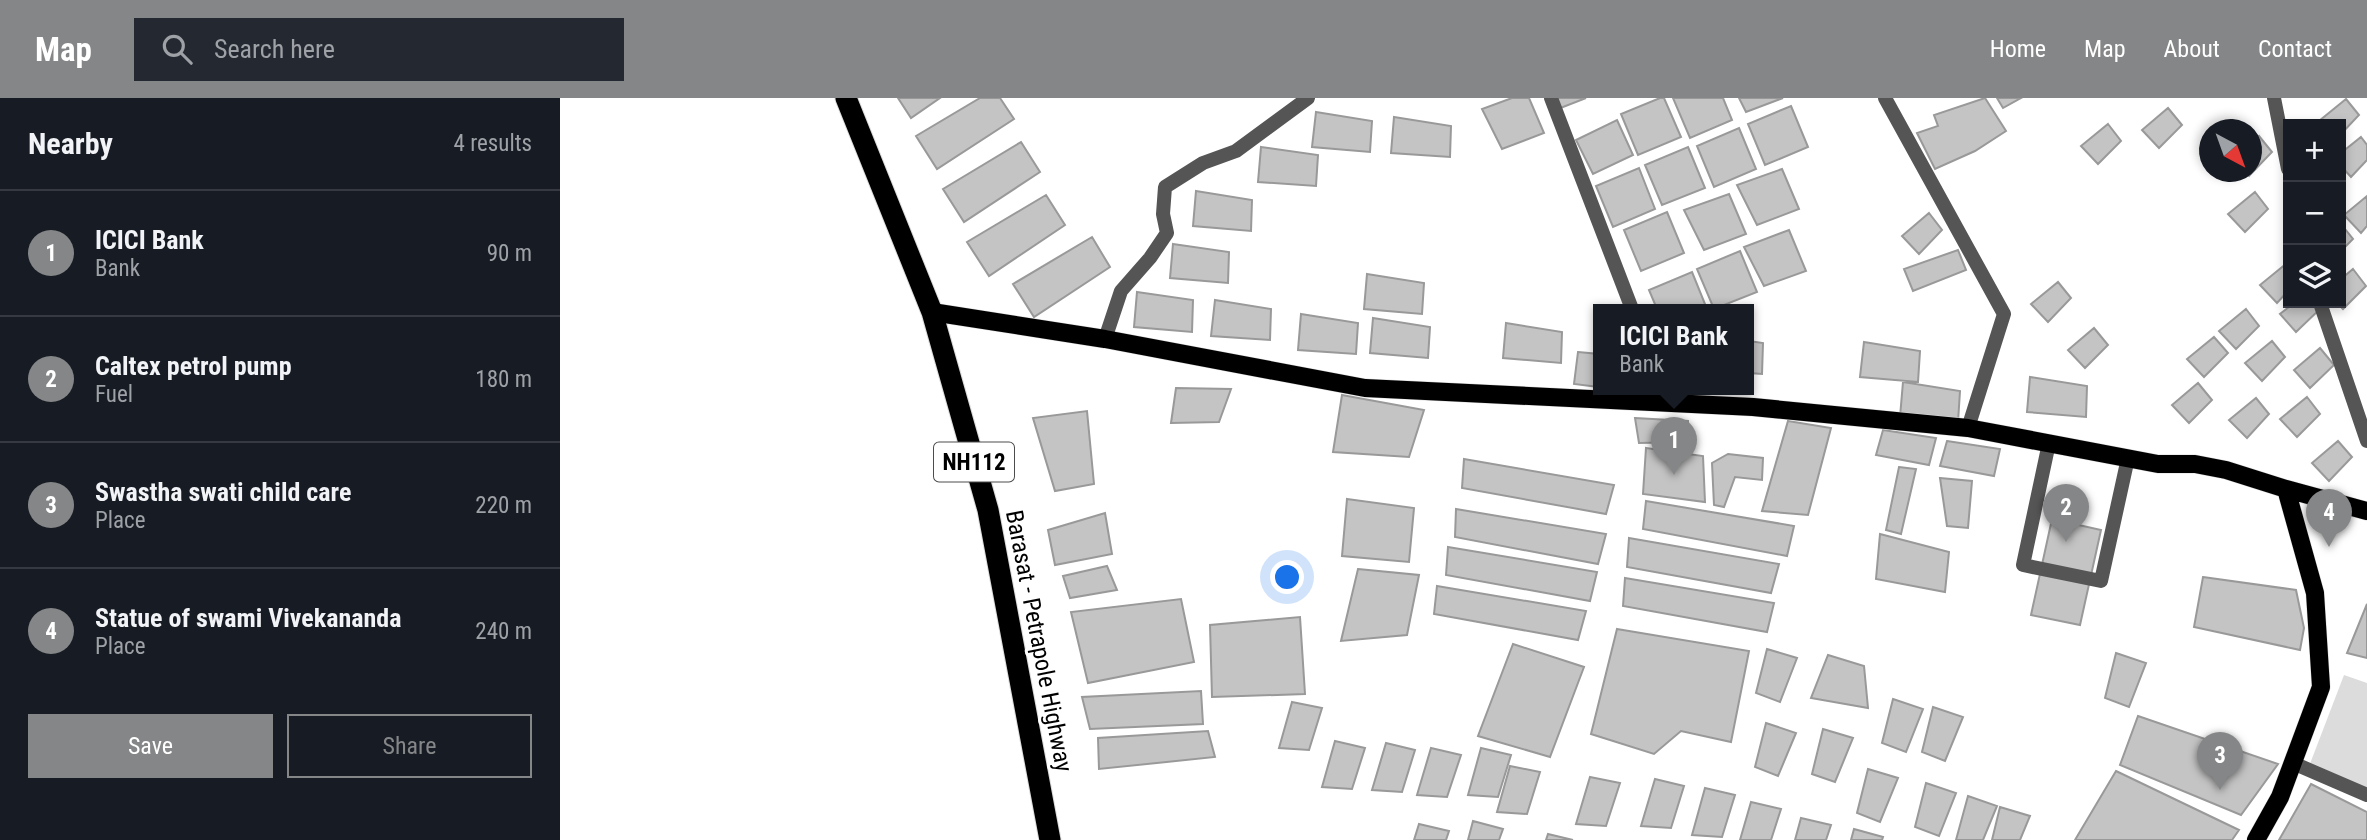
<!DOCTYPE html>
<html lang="en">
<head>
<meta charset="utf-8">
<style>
	body { margin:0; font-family:"Roboto Condensed",sans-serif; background:#242831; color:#f1f3f6 }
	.controls { position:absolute; right:21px; top:21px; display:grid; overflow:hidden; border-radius:0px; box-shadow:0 4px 10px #0003 }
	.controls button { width:63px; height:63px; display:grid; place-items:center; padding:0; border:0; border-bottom:2px solid #363941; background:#171b24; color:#f1f3f6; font:35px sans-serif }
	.compass { position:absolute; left:1639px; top:21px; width:63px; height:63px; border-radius:50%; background:#171b24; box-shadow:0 4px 10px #0003; rotate:139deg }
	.you { position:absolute; left:728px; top:480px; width:24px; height:24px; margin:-18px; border:5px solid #fff; border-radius:50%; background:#1a73e8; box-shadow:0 0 0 10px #1a73e833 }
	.badge { display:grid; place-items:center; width:46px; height:46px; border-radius:50%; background:#858687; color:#fff; font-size:23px; font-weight:700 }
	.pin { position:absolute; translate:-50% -58px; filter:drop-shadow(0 2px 4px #0008) }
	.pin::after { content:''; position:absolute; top:37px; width:24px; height:21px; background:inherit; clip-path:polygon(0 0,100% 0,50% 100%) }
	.popup { position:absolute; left:1033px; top:206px; width:161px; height:91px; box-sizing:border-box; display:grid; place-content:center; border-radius:0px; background:#171b24; filter:drop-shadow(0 2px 5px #0005); font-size:23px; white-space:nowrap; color:#9ea1a6 }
	.popup b { font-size:26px; color:#f1f3f6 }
	.popup::after { content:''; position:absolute; left:50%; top:100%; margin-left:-14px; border:14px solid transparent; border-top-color:#171b24 }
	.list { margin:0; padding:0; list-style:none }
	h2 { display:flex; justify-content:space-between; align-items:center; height:91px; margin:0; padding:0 28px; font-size:30px }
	h2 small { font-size:23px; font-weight:400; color:#9ea1a6 }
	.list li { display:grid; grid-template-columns:46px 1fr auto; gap:21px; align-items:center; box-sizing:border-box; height:126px; padding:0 28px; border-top:2px solid #363941 }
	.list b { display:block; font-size:26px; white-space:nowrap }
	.list p { margin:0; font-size:23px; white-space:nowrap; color:#9ea1a6 }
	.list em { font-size:23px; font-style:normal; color:#9ea1a6 }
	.actions { display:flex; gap:14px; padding:21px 28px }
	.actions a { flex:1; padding:16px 0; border:2px solid #858687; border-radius:0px; text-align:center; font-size:24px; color:#858687 }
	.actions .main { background:#858687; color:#fff }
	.icon { flex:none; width:38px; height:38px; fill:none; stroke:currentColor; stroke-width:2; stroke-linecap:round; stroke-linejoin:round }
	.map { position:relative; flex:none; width:1807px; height:742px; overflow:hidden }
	header { display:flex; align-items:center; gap:42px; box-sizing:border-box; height:98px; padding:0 35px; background:#858687; color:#fff }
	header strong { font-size:33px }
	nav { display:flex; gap:38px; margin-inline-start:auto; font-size:24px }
	.search { width:490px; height:63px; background:#242831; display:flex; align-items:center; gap:18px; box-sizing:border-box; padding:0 24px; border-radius:0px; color:#9ea1a6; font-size:26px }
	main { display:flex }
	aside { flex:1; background:#171b24 }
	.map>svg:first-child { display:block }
</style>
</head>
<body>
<header>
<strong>Map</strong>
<div class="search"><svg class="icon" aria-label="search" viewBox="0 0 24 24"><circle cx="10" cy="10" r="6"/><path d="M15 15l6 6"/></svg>Search here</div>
<nav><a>Home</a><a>Map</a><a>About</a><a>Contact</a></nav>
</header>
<main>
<aside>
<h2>Nearby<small>4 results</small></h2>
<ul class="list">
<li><span class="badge">1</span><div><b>ICICI Bank</b><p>Bank</p></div><em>90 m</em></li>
<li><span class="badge">2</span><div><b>Caltex petrol pump</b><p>Fuel</p></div><em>180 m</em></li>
<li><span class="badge">3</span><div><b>Swastha swati child care</b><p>Place</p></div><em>220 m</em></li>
<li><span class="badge">4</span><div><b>Statue of swami Vivekananda</b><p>Place</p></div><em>240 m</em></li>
</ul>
<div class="actions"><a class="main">Save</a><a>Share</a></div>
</aside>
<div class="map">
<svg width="1807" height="742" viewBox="0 0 1807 742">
	<rect width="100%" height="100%" fill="#fff"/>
	<path fill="#dcdcdc" d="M1784 577 1807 585V703L1748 671Z"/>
	<path fill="#c4c4c4" stroke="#999" stroke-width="2" d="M338 0H380L351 20Z
		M420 0H440L454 21 377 71 356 38Z
		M952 0H969L984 35 942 51 922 11Z
		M992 0H1026L998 11Z
		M1100 0H1104L1121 39 1078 57 1061 16Z
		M1113 0H1163L1172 22 1130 40Z
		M1179 0H1223L1186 14Z
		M1425 0 1446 33 1415 53 1375 71 1357 35 1378 28 1374 17Z
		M1437 0H1461L1443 10Z
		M1786 1 1799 17 1781 36V26H1763L1759 23Z
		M1231 8 1248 49 1205 67 1188 26Z
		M1608 10 1622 27 1599 50 1582 32Z
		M756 14 812 23 810 54 752 49Z
		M834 19 891 28 890 59 831 55Z
		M1057 22 1073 57 1033 76 1016 42Z
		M1548 26 1561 43 1538 66 1521 48Z
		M1179 30 1196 71 1154 89 1137 48Z
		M1699 38 1712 54 1689 78 1684 74H1692V44Z
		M1801 39 1807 47V62L1791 79 1781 68V55Z
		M461 44 480 74 404 124 383 91Z
		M701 49 758 57 756 88 698 84Z
		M1128 49 1145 90 1102 107 1085 67Z
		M1079 70 1095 111 1053 129 1036 88Z
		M1222 71 1239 111 1197 127 1177 87Z
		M636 93 692 102 691 133 633 128Z
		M1695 94 1708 111 1685 134 1668 116Z
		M1169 96 1186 136 1144 152 1124 112Z
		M486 97 505 127 429 178 407 144Z
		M1807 98V128L1801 135 1784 117Z
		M1107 114 1124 155 1081 173 1064 132Z
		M1369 115 1382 132 1359 156 1342 138Z
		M1781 126 1793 141 1781 153Z
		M1229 132 1246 173 1204 188 1184 149Z
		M532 139 550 169 474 219 453 186Z
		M613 146 669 154 668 185 610 180Z
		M1398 152 1406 172 1353 193 1344 171Z
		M1180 153 1197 194 1154 211 1137 171Z
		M1727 165 1728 193 1717 205 1700 187Z
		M1793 171 1806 188 1783 211 1777 205H1781V181Z
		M1132 174 1147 211H1097L1089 192Z
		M807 176 864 185 862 216 804 211Z
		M1498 184 1511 200 1488 224 1471 206Z
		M577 194 633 202 632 234 574 229Z
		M655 202 711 211 710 242 651 238Z
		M1734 205H1755L1760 211 1736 234 1720 216Z
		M1686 211 1699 228 1676 251 1659 233Z
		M741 216 798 225 796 256 738 252Z
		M813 220 870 229 868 260 810 255Z
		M946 225 1002 234 1001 265 943 260Z
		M1534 230 1548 247 1525 270 1508 252Z
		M1654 239 1668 255 1644 279 1627 261Z
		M1189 243 1203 245 1202 276 1189 275Z
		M1712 243 1725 259 1702 283 1685 265Z
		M1304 244 1360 253 1358 284 1300 279Z
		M1760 250 1774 267 1750 290 1734 272Z
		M1018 254 1039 256V289L1014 286Z
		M1470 279 1527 288 1526 319 1467 314Z
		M1343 284 1400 293 1398 324 1340 319Z
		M1638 285 1652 302 1629 325 1612 307Z
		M616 290 671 291 659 324 611 325Z
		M782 297 864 312 849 359 773 354Z
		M1747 299 1760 316 1737 339 1720 321Z
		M1696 300 1709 316 1687 340 1669 322Z
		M527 313 534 386 495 393 473 320Z
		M1075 320 1128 323 1129 344 1079 345Z
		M1228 323 1271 330 1248 417 1202 413Z
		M1323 332 1376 340 1369 367 1316 357Z
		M1387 343 1440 351 1434 378 1380 368Z
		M1778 343 1792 359 1769 383 1752 365Z
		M1086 350 1143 358 1145 404 1083 396Z
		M1168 356 1203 360 1202 382 1175 379 1164 409 1154 407 1152 365Z
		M904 361 1054 387 1046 416 902 390Z
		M1339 369 1356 371 1341 436 1326 432Z
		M1380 380 1412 383 1408 430 1387 428Z
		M787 401 854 410 849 464 782 458Z
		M1086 403 1234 428 1227 458 1083 431Z
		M896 411 1046 436 1038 466 895 439Z
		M545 415 552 456 495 467 488 432Z
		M1492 421 1541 432 1520 527 1471 517Z
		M1320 436 1389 454 1385 494 1316 481Z
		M1069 440 1219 466 1211 495 1067 469Z
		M888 449 1037 474 1030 503 886 477Z
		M547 468 557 492 510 500 503 478Z
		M798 471 859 477 847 537 781 543Z
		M1643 479 1736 492 1744 530 1740 552 1634 529Z
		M1065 480 1214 505 1207 534 1063 508Z
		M877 488 1026 513 1018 542 874 516Z
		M621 501 634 564 528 585 511 514Z
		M1807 506V560L1787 555Z
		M740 519 745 596 652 599 650 527Z
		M1057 531 1189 553 1171 644 1121 633 1094 656 1031 636Z
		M953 546 1024 569 990 659 918 638Z
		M1207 551 1237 560 1220 604 1196 595Z
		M1556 555 1586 565 1569 609 1545 600Z
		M1268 557 1304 568 1308 610 1251 600Z
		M641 593 643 626 530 631 522 599Z
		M1333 601 1363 611 1346 654 1322 645Z
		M732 604 762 610 749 652 719 650Z
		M1373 609 1403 619 1385 663 1362 654Z
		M1578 618 1718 666 1681 717 1560 667Z
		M1206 625 1236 635 1218 678 1195 669Z
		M1263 631 1293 640 1275 684 1252 676Z
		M648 633 655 659 539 671 538 640Z
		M775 643 805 650 792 691 762 689Z
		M826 645 855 652 842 694 812 692Z
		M871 650 901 657 887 699 857 697Z
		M921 650 951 657 938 699 908 697Z
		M950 668 980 674 967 716 937 714Z
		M1308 671 1338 680 1320 724 1297 715Z
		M1556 673 1679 732 1672 742H1515Z
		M1030 679 1060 685 1046 728 1016 726Z
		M1095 681 1124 688 1111 730 1081 728Z
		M1366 685 1396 695 1379 738 1355 729Z
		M1751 686 1807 714V742H1719Z
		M1145 690 1175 697 1162 739 1132 737Z
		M1408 698 1437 708 1423 742H1396Z
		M1191 704 1221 711 1211 742H1180Z
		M1440 709 1470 718 1460 742H1432Z
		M1241 720 1271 727 1266 742H1235Z
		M913 723 943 731 939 742H908Z
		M859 726 889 733 886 742H854Z
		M1294 731 1323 739 1322 742H1291Z
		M988 736 1013 742H986Z"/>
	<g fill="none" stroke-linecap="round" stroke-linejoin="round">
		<g stroke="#dbdbdb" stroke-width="19">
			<path id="primary" d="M372 214 545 241 805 290 1193 309 1408 330 1598 366H1635L1666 372 1726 391 1755 495 1761 589 1720 699 1696 742
				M1726 391 1807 413"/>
		</g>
		<g stroke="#dbdbdb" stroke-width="23">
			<path id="highway" d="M286 0 372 214 428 412 490 742"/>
		</g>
		<path stroke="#555" stroke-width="14" d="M1489 345 1463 467 1541 483 1568 360"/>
		<path stroke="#555" stroke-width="14" d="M991 0 1072 211
			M1325 0 1444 216 1408 330
			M1714 0 1728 71
			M1760 205 1807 343
			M545 241 561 193 590 160 607 135 603 116 605 89 643 65 676 53 748 0
			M1103 291 1108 305
			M1733 665 1807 697"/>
		<use href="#primary" stroke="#000" stroke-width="18"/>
		<use href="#highway" stroke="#000" stroke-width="21"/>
	</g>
	<g text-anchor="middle" stroke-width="6" stroke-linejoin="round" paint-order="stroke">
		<rect fill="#fff" stroke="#4c4c4c" stroke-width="2" x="374" y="344.5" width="80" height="39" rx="5"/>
		<g font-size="23" font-weight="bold" fill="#000">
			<text x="414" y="372">NH112</text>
		</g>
		<g font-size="24" fill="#000" stroke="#fff">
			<text transform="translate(479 543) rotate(79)" y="8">Barasat - Petrapole Highway</text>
		</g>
	</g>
</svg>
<div class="controls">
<button>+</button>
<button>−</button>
<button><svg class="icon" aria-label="layers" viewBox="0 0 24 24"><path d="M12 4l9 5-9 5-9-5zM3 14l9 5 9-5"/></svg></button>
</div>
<svg class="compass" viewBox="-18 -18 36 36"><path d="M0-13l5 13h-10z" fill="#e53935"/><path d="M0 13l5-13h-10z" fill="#9ea1a6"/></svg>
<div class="you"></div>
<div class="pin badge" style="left:1114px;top:377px">1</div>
<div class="popup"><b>ICICI Bank</b>Bank</div>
<div class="pin badge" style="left:1506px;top:444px">2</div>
<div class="pin badge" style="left:1660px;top:692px">3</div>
<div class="pin badge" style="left:1769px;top:449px">4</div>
</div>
</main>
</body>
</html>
